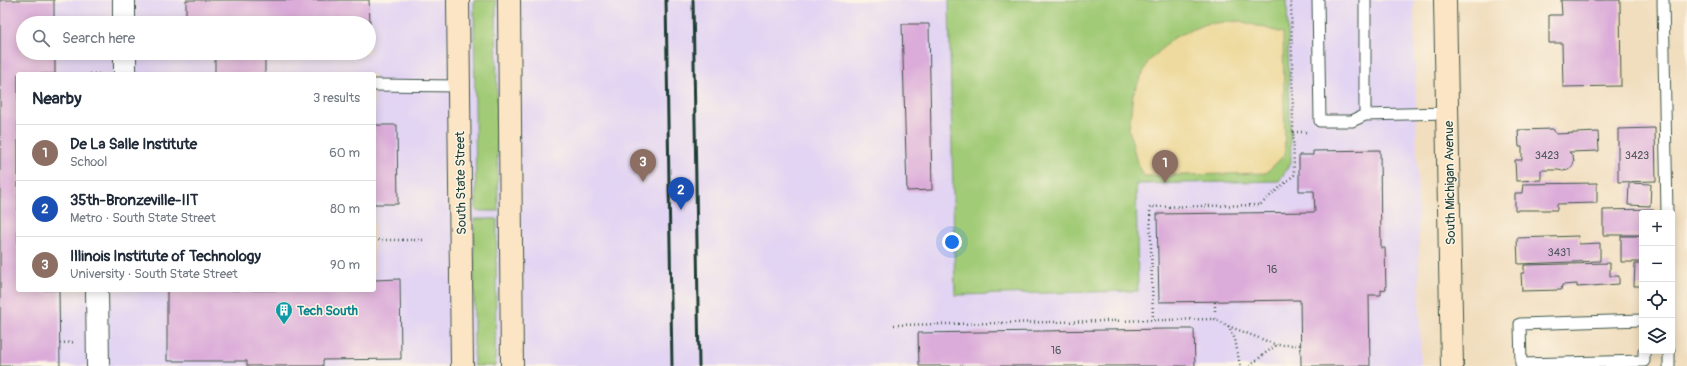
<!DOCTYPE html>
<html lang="en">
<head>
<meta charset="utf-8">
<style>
	body { margin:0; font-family:Pangolin,sans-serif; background:#f6f6f7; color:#1f2937 }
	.controls { position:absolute; right:12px; bottom:12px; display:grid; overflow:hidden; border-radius:4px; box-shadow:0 2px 10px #0003 }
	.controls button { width:36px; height:36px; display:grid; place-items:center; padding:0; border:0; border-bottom:1px solid #e0e1e3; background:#fff; color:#1f2937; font:20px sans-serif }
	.you { position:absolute; left:952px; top:242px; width:14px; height:14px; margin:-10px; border:3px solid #fff; border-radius:50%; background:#1a73e8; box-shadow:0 0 0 6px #1a73e833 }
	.badge { display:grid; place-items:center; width:26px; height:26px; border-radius:50%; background:#b5179e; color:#fff; font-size:13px; font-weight:700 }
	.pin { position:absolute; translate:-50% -33px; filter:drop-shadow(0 1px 2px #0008) }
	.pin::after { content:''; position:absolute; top:21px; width:14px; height:12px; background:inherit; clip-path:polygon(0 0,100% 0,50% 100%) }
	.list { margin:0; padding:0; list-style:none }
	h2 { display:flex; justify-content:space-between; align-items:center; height:52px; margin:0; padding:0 16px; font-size:17px }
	h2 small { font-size:13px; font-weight:400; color:#747a83 }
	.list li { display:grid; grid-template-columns:26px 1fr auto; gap:12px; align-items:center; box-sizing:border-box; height:56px; padding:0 16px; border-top:1px solid #e0e1e3 }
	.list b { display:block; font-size:15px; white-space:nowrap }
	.list p { margin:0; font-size:13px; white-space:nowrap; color:#747a83 }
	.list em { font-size:13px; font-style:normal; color:#747a83 }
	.icon { flex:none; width:22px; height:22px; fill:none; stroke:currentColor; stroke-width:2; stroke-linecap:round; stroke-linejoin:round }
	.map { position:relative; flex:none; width:1687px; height:366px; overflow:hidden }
	.search { position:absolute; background:#fff; box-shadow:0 2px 10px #0003; left:16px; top:16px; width:360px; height:44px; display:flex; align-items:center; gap:10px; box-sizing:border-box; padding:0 14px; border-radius:22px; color:#747a83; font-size:15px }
	.panel { position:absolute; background:#fff; box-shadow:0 2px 10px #0003; left:16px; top:72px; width:360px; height:220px; border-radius:4px }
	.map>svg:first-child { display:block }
</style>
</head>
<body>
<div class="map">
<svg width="1687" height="366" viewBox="0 0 1687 366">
	<rect width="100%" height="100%" fill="#fcf5e5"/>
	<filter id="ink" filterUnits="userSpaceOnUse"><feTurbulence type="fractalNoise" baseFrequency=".025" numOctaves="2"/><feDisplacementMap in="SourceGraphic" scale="8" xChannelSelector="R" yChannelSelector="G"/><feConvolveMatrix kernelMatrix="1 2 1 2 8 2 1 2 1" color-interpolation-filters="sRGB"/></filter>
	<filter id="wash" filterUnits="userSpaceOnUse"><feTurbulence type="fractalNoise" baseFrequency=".012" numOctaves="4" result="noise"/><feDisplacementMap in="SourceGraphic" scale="16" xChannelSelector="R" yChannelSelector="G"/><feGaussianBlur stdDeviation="0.9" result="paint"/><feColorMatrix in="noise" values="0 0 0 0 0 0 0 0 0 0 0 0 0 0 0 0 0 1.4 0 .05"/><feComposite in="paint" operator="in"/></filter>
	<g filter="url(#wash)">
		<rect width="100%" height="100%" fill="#f1debf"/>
		<path fill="#e2d4f3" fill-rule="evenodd" d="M0 0H1414L1421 366H0ZM23 23H369V53H23ZM18 74H374V290H18Z"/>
		<path fill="#a2cb77" stroke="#608456" d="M474 0H496L498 211H476Z
			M949 0H1287L1291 163 1279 181 1136 184 1138 291 955 295Z
			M474 219H497L495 366H474Z"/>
		<path fill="#eeda9e" stroke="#868c69" d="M1240 21 1283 33 1285 154 1266 173 1144 176 1136 159 1129 129 1133 94 1148 62 1173 38 1205 24Z"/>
		<g id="blocks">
			<path fill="#dbacd9" d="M0 0H54V23H23V53H55V74H18V290H59L60 366H0Z
				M186 0H369L370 23H186Z
				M1561 0H1620L1621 86 1563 87 1562 43H1549V15H1562Z
				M902 24H929L932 190 907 191Z
				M215 53H265V74H215Z
				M374 125H397L398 204H374Z
				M1655 128 1656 181 1618 182V129Z
				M1553 129 1556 134 1598 132 1599 151 1569 152 1573 156 1574 162 1572 167 1568 170 1563 171 1558 170H1541V180L1516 181 1515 160H1522V147H1519L1518 130Z
				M1380 150 1381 248H1385L1386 289 1381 290V295H1369L1370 366H1301L1300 300 1159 302 1157 214 1315 212 1314 191H1299V155H1313V151Z
				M1597 183V203L1557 204V210H1515V193H1522L1523 184Z
				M1629 183 1651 184 1650 206 1628 205Z
				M1653 209V213H1642V235H1603V210Z
				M1578 236 1579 244 1600 243V261L1518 264 1517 238Z
				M1621 236H1642V262H1621Z
				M1610 263V276H1619V284L1577 287V284L1562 285 1561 290 1522 291 1521 273H1524V265Z
				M1635 264H1642V286H1634Z
				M400 279 401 359 323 360V366H247V361H167V290H374V280Z
				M1167 329H1194L1195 366H919L918 333Z"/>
		</g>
	</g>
	<g filter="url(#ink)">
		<use href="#blocks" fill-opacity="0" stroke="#3e5549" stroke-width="1"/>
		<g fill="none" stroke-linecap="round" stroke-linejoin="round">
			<g stroke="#3e5549" stroke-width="13">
				<path id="lane" d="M1318 0 1320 121H1352L1365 115 1447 113
					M1365 0V115
					M1663 0 1667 213
					M374 85 459 86
					M1642 320 1520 324 1521 364 1644 361V351
					M1669 351V366"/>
			</g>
			<g stroke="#3e5549" stroke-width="24">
				<path id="street" d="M124 0V23
					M125 53V74
					M97 290 98 366"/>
			</g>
			<g stroke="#3e5549" stroke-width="24">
				<path id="secondary" d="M458 0 462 366
					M509 0 512 366
					M1445 0 1452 366"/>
			</g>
			<path stroke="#3e5549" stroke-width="2.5" stroke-dasharray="1 3" stroke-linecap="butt" d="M90 74H101
				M1293 132H1307
				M374 240H424
				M1215 302V319
				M1153 320 1150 207 1260 205 1294 175 1291 0
				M894 325 1215 319 1228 326 1235 339 1240 366
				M1228 326 1277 345
				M60 343 75 342
				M1250 366 1264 354 1277 345H1301"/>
			<use href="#lane" stroke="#fff" stroke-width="11"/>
			<use href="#street" stroke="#fff" stroke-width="22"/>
			<use href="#secondary" stroke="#fce5c4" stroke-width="22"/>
			<path stroke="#1f3d34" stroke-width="3" d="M666 0 672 366
				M693 0 699 366"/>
		</g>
	</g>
	<defs>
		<g id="building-pin" transform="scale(0.9)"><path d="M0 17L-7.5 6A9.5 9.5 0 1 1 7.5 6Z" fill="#0f9aa8" stroke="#fcf5e5"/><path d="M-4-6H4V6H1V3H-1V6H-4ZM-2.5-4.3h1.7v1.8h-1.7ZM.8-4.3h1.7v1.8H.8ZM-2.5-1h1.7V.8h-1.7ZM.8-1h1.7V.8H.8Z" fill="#fff"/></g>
	</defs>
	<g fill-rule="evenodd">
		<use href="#building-pin" x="284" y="310"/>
	</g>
	<g text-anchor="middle" stroke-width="3" stroke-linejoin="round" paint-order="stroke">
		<g font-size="11" fill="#4e595d">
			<text x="1547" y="159">3423</text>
			<text x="1637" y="159">3423</text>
			<text x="1559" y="256">3431</text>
			<text x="1272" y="273">16</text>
			<text x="1056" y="354">16</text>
		</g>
		<g font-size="13" fill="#1f3d34" stroke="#fcf5e5">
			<text transform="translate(460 183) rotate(-91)" y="5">South State Street</text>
			<text transform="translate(1449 183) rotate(-91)" y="5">South Michigan Avenue</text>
		</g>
		<g font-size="13" font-weight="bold" fill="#0d838f" stroke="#fcf5e5" text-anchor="start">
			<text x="297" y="315">Tech South</text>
		</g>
	</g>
</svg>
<div class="controls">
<button>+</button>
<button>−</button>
<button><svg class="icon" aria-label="locate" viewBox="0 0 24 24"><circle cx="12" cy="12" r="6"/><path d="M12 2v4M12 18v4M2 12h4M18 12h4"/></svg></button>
<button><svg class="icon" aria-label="layers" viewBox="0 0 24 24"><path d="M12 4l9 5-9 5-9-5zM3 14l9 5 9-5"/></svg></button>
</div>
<div class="you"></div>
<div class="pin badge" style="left:1165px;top:183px;background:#8d6e63">1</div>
<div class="pin badge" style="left:681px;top:210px;background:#1a4fb4">2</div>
<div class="pin badge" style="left:643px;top:182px;background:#8d6e63">3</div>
<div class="search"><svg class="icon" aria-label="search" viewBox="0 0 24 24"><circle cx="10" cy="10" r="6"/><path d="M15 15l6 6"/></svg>Search here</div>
<section class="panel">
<h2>Nearby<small>3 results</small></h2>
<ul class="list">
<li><span class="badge" style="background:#8d6e63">1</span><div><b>De La Salle Institute</b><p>School</p></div><em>60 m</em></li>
<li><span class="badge" style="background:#1a4fb4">2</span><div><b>35th-Bronzeville-IIT</b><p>Metro · South State Street</p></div><em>80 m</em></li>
<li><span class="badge" style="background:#8d6e63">3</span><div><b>Illinois Institute of Technology</b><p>University · South State Street</p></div><em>90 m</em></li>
</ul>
</section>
</div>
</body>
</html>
